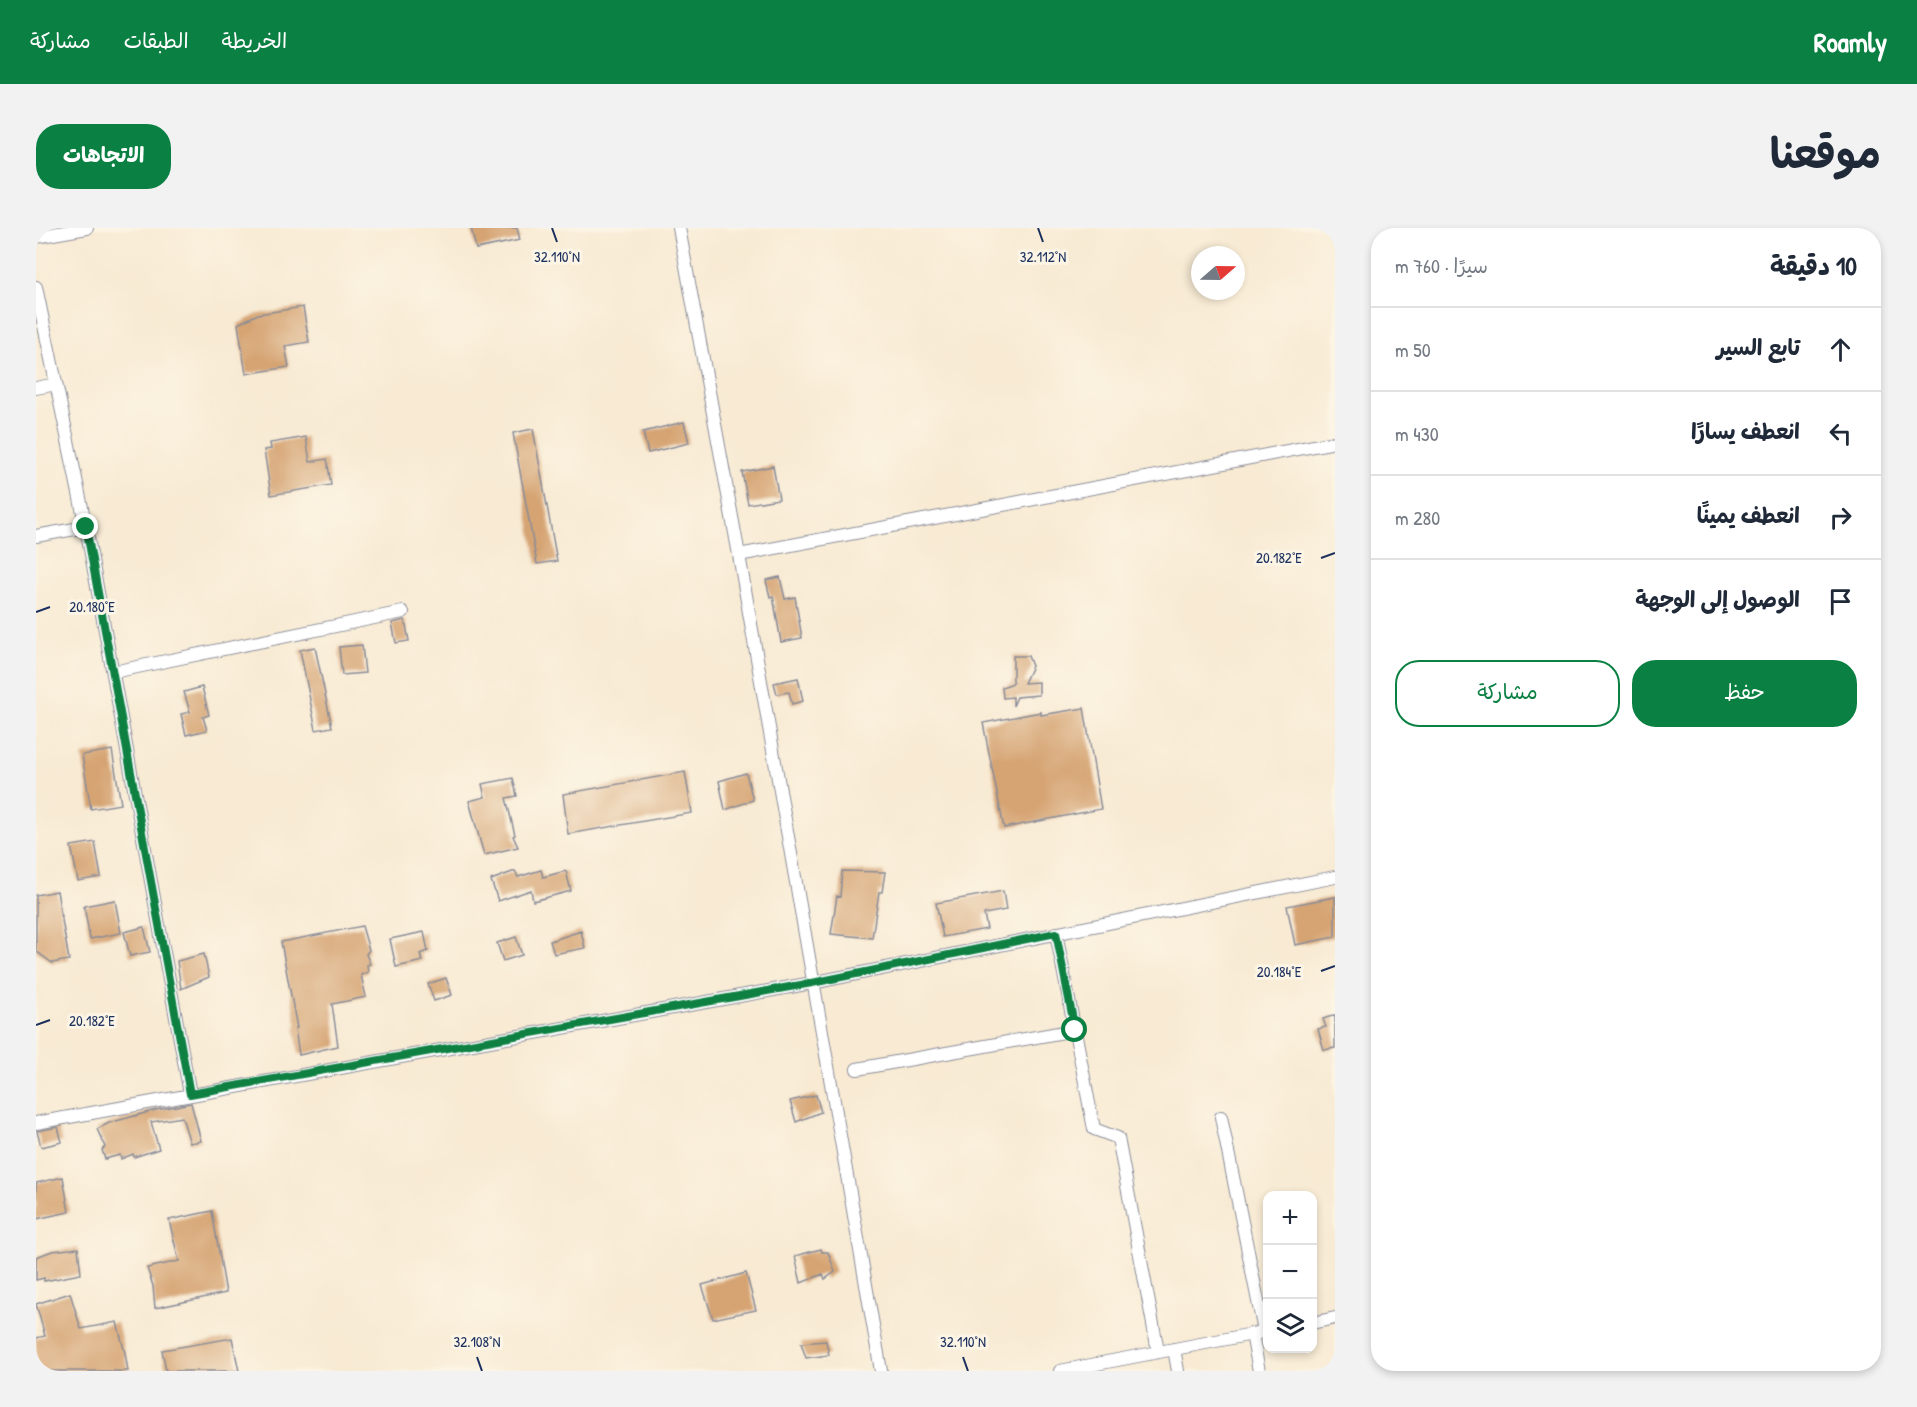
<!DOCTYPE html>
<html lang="ar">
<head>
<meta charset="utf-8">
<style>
	body { margin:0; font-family:"Patrick Hand","Playpen Sans Arabic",sans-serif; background:#f2f2f3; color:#1f2937; direction:rtl }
	.controls { position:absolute; right:18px; bottom:18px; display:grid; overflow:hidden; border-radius:12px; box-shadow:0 3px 9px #0003 }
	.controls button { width:54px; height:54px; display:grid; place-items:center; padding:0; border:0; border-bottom:2px solid #e0e1e3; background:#fff; color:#1f2937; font:30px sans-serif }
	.compass { position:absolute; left:1155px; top:18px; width:54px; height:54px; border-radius:50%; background:#fff; box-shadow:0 3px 9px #0003; rotate:70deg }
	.stop { position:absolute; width:18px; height:18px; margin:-14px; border:4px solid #0b8043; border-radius:50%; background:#fff }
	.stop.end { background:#0b8043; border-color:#fff; box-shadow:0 2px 6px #0008 }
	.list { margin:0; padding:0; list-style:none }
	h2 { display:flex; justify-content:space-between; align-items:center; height:78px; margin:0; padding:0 24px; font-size:26px }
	h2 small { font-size:20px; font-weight:400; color:#747a83 }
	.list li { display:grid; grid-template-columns:39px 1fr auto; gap:18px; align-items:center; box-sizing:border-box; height:84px; padding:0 24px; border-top:2px solid #e0e1e3 }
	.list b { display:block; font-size:22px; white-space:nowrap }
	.list em { font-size:20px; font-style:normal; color:#747a83 }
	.actions { display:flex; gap:12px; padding:18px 24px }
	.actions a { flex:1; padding:14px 0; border:2px solid #0b8043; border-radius:24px; text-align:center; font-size:21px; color:#0b8043 }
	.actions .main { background:#0b8043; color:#fff }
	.icon { flex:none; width:33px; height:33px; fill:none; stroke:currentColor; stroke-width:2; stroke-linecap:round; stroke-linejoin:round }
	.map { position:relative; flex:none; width:1299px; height:1143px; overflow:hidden; direction:ltr; border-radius:24px }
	header { display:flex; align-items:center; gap:36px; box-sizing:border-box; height:84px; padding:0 30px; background:#0b8043; color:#fff }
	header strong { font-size:28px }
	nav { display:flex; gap:33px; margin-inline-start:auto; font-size:21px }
	.intro { display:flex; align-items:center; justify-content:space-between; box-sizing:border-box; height:144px; padding:0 36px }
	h1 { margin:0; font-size:42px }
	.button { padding:15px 27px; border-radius:24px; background:#0b8043; color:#fff; font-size:21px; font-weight:700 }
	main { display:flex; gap:36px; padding:0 36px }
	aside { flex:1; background:#fff; border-radius:24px; box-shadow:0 3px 9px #0003 }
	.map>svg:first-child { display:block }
</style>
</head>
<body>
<header>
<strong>Roamly</strong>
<nav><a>الخريطة</a><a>الطبقات</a><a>مشاركة</a></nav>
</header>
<div class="intro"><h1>موقعنا</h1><a class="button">الاتجاهات</a></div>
<main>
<aside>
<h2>10 دقيقة<small>سيرًا · 760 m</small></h2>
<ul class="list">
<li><svg class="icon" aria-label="ahead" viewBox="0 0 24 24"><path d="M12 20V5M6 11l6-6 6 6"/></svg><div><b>تابع السير</b></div><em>50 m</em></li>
<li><svg class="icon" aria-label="left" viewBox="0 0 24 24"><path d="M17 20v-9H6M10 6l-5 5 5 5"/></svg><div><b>انعطف يسارًا</b></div><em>430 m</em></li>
<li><svg class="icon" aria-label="right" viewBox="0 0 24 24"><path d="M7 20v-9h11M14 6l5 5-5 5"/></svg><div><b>انعطف يمينًا</b></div><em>280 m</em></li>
<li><svg class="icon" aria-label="arrive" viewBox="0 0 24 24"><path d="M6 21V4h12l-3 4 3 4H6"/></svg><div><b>الوصول إلى الوجهة</b></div></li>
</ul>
<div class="actions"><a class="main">حفظ</a><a>مشاركة</a></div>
</aside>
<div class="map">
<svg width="1299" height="1143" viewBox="0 0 1299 1143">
	<rect width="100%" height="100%" fill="#fcf5e5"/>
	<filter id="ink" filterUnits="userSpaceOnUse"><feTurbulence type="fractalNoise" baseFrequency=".0167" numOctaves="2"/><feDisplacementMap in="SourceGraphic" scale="12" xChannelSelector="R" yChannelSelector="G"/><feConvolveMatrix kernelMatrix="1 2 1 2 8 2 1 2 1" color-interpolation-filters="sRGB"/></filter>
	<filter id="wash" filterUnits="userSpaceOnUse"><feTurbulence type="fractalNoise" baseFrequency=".008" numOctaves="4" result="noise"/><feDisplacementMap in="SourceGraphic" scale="24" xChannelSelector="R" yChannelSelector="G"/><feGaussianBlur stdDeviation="1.35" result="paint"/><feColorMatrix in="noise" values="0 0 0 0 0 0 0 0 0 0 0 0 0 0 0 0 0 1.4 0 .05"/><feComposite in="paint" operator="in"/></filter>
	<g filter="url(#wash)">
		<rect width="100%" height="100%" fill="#f8ead3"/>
		<g id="blocks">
			<path fill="#d6a473" d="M435 0H481L484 12 440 21Z
				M267 79 273 114 249 118 253 139 210 146 202 96 222 86Z
				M648 194 653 215 612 225 607 204Z
				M497 201 521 333 501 336 477 205Z
				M270 209 274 234 291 231 295 257 235 267 228 222 235 221 234 215Z
				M737 238 743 271 712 276 706 244Z
				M744 349 749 371 759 369 766 410 745 414 737 368 734 369 730 352Z
				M369 392 373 413 360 415 356 395Z
				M326 417 329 445 306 447 303 419Z
				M279 419 296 499 280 502 264 422Z
				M977 428H992L996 438 988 455 1003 454V467L981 469 977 478V469L967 470 966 459 977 455Z
				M762 450 767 473 756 476 753 464 741 466 738 455Z
				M166 459 173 487 167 489 171 502 150 507 145 486 154 484 148 464Z
				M1048 480 1065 581 968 600 947 495 1005 484V487Z
				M76 522 85 576 55 581 46 527Z
				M649 544 656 585 532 606 527 566Z
				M710 545 717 572 689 582 683 553Z
				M477 550 481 568 470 570 479 607 477 608 482 619 448 627 433 573 449 569 446 556Z
				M59 614 65 649 42 653 35 618Z
				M505 642 507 649 530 643 535 663 497 673 495 662 462 673 455 652 479 643 482 649Z
				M806 643 849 644 846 664H843L836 710 795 706 801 668 804 669Z
				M21 663 33 732 16 735 0 723V667Z
				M967 663 970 682 948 686 951 701 907 709 900 675Z
				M1299 669V709L1259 717 1251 678Z
				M79 672 85 705 54 711 48 678Z
				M326 698 333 722 330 726 334 736 331 737 332 744 325 747 330 769 296 776 302 818 263 827 259 800H261L245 714Z
				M108 699 114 724 94 728 88 704Z
				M545 703 549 720 518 726 514 713Z
				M388 704 392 723 384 726 387 733 360 739 354 711Z
				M480 709 486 727 467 733 461 715Z
				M168 726 173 749 145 761 141 733Z
				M410 750 416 767 398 773 392 756Z
				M1299 787V820L1288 822 1282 801 1290 799 1287 791Z
				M780 867 785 884 760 894 754 873Z
				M155 875 165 913 154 915 146 889 115 894 123 921 98 929 97 926 85 931 84 927 69 931 66 922 69 919 61 901 73 895 120 882Z
				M22 899 26 914 5 919 1 903Z
				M27 949 33 984 0 991V955Z
				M176 983 190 1065 119 1080 117 1058 111 1040 143 1033 133 992Z
				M42 1020 45 1046 8 1053V1050L0 1052V1029L16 1023Z
				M785 1021 786 1024H792L799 1044 789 1051 787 1046 765 1055 759 1028Z
				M710 1045 720 1082 677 1091 666 1057Z
				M34 1065 45 1101 81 1094 89 1125 92 1143H0V1110L9 1108 0 1076Z
				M196 1110 203 1143H130L126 1122Z
				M790 1113 793 1127 770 1130 765 1115Z"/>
		</g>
	</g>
	<g filter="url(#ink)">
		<use href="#blocks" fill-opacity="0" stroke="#8a8c98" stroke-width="1.5"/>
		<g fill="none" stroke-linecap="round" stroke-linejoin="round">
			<g stroke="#8a8c98" stroke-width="14">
				<path id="minor" d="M643 0 703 327 845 1143
					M0 9 51 0
					M0 59 50 299 154 866
					M0 160 20 156
					M0 308 50 299
					M703 327 1299 214
					M77 444 367 384
					M1020 705 1058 901 1082 910 1122 1123
					M821 841 1039 802
					M1185 889 1228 1103
					M0 895 776 755 1299 649
					M1276 1095 1299 1090
					M1216 1106 1223 1143
					M1138 1121 1142 1143
					M1024 1143 1232 1103"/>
			</g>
			<use href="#minor" stroke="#fff" stroke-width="12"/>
		</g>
	</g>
	<g fill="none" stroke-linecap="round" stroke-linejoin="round" filter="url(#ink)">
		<path stroke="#0b8043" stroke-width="8" d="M50 299 154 866 776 755 1020 705 1039 802"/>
	</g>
	<path fill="none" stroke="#1b2f5e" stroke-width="2" d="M516 0 521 14M1002 0 1007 14M1285 330 1299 325M0 384 14 379M1285 743 1299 738M0 797 14 792M441 1129 446 1143M927 1129 932 1143"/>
	<g font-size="15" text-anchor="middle" fill="#1b2f5e" stroke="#fcf5e5" stroke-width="6" stroke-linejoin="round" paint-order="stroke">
		<text x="521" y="34">32.110°N</text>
		<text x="1007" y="34">32.112°N</text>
		<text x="1243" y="335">20.182°E</text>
		<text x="56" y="384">20.180°E</text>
		<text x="1243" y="749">20.184°E</text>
		<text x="56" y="798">20.182°E</text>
		<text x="441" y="1119">32.108°N</text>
		<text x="927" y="1119">32.110°N</text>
	</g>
</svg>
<div class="controls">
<button>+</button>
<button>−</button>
<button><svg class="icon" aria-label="layers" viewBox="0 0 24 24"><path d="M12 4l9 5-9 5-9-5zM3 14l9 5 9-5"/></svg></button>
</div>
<svg class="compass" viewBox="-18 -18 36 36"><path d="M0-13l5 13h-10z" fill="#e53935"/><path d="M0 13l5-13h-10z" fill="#747a83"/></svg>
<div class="stop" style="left:1039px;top:802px"></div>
<div class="stop end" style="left:50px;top:299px"></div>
</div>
</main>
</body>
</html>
